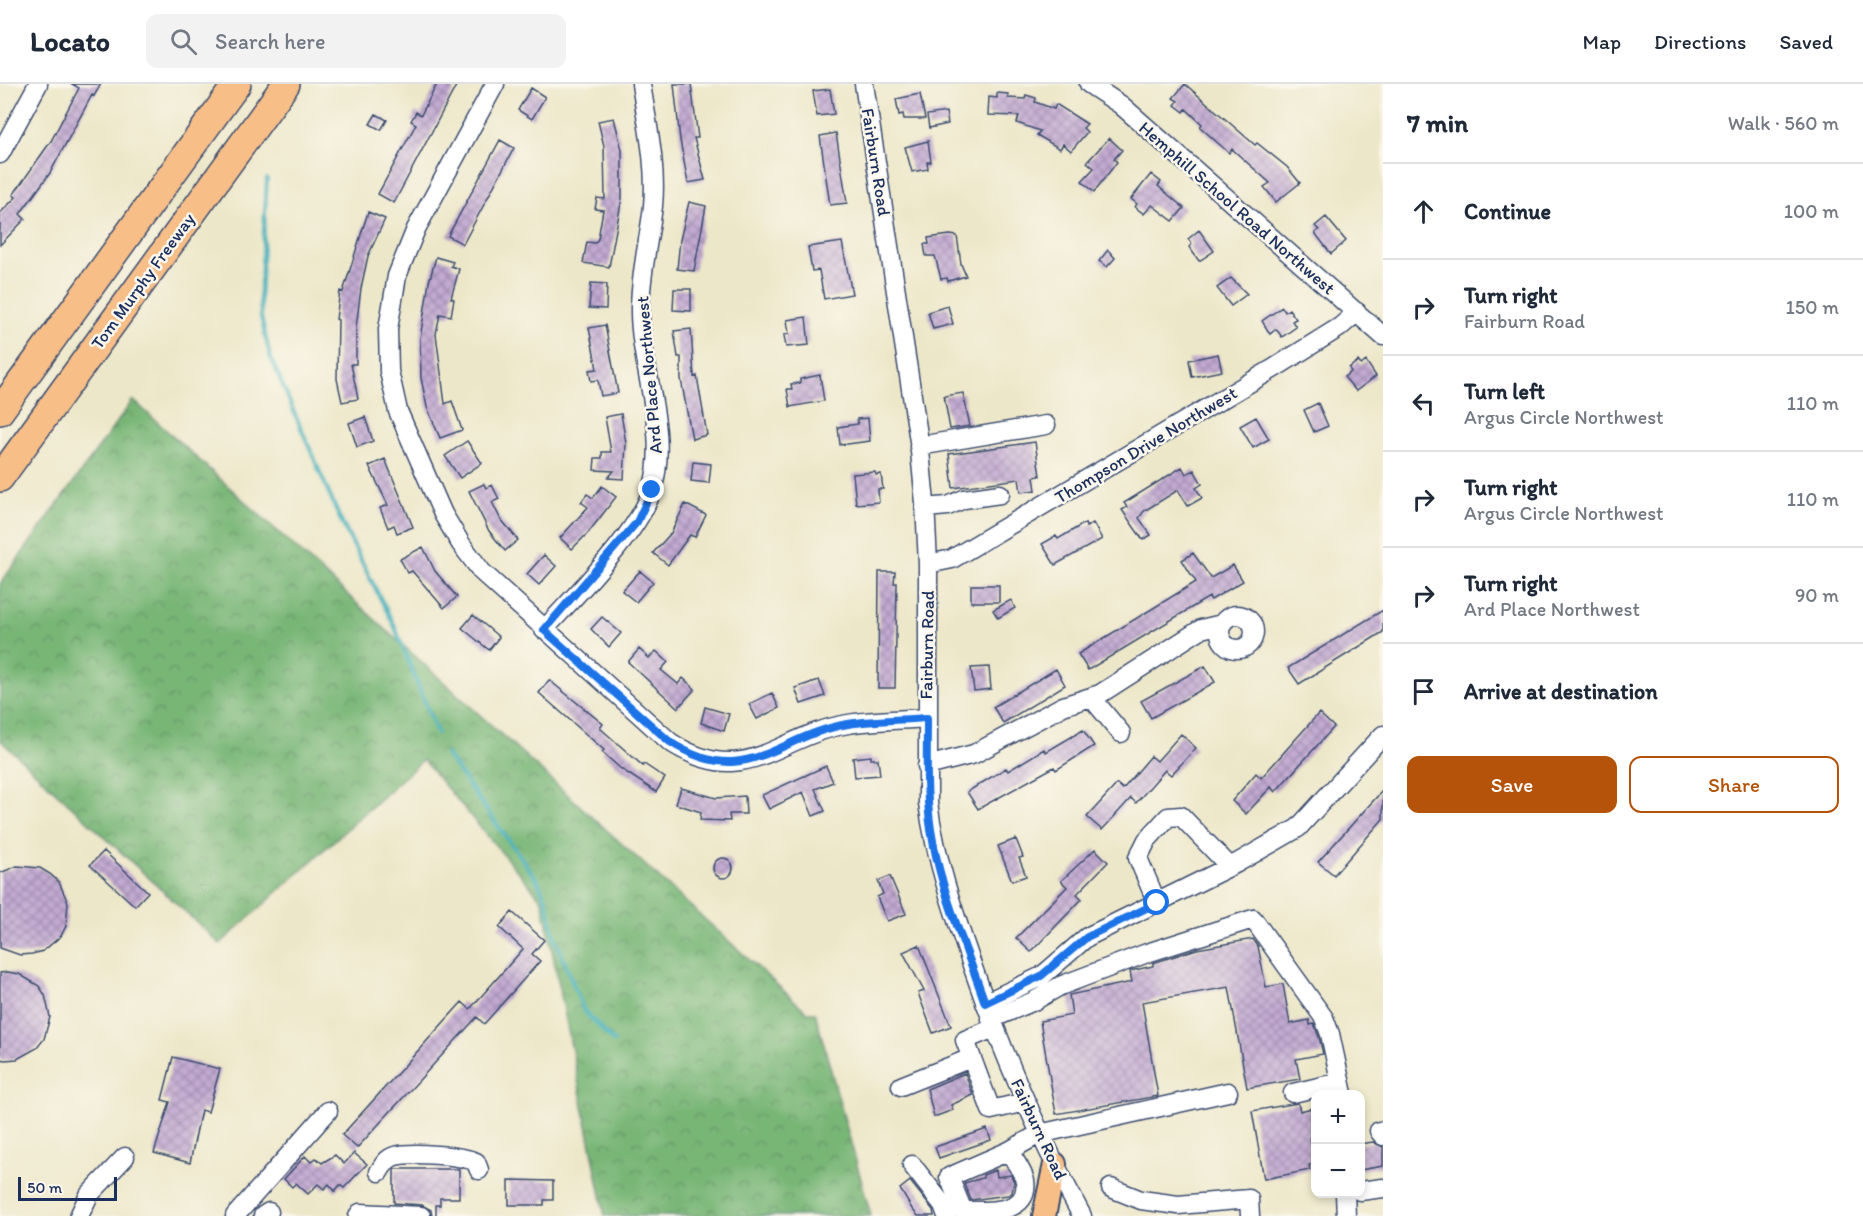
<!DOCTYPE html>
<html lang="en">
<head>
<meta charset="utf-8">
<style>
	body { margin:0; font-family:Itim,sans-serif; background:#f2f2f3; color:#1f2937 }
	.controls { position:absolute; right:18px; bottom:18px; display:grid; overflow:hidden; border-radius:12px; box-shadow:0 3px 9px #0003 }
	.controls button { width:54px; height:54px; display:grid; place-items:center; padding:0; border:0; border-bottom:2px solid #e0e1e3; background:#fff; color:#1f2937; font:30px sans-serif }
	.scale { position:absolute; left:18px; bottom:15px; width:99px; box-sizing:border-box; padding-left:6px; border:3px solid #1b2f5e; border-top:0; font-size:16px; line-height:21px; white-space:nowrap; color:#1b2f5e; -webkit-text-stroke:4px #fbf7ec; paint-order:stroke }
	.stop { position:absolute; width:18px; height:18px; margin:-14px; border:4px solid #1a73e8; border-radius:50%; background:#fff }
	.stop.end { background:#1a73e8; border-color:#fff; box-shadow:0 2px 6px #0008 }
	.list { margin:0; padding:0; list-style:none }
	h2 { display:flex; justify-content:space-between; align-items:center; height:78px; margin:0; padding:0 24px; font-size:26px }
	h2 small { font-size:20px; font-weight:400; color:#747a83 }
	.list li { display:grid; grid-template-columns:39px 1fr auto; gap:18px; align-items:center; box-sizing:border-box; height:96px; padding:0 24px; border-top:2px solid #e0e1e3 }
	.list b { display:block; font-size:22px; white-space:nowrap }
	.list p { margin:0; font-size:20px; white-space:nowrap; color:#747a83 }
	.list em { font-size:20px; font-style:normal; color:#747a83 }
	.actions { display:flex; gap:12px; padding:18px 24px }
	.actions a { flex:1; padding:14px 0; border:2px solid #b45309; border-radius:12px; text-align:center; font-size:21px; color:#b45309 }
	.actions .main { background:#b45309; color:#fff }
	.icon { flex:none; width:33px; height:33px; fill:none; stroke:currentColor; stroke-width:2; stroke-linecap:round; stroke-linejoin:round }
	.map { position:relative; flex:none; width:1383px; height:1132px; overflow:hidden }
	header { display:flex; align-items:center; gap:36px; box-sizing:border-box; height:84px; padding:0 30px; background:#fff; border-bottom:2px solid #e0e1e3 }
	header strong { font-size:28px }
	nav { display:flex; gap:33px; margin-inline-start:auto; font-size:21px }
	.search { width:420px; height:54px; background:#f2f2f3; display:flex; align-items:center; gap:15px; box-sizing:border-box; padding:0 21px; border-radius:12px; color:#747a83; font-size:22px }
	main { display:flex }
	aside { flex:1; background:#fff }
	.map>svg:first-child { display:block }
</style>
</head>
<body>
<header>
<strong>Locato</strong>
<div class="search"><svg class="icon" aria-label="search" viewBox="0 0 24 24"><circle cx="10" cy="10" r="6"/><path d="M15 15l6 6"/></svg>Search here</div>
<nav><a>Map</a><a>Directions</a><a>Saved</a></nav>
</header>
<main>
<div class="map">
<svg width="1383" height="1132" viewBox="0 0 1383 1132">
	<defs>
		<pattern id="forest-crowns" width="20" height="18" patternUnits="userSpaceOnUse" patternTransform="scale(1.5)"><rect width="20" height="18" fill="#78b676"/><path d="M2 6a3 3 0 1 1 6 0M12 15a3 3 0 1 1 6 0" fill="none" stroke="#629464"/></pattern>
		<pattern id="building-cross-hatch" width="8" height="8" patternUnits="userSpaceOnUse" patternTransform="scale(1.5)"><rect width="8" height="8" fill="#c3aad2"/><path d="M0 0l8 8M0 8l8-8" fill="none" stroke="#9e8bae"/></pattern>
	</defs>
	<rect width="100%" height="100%" fill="#fbf7ec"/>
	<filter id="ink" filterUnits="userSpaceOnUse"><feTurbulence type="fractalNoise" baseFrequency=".0167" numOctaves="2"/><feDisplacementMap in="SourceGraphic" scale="12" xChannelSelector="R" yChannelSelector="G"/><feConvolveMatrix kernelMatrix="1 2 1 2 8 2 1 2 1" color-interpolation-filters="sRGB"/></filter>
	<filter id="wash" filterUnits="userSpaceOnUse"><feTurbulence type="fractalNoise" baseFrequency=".008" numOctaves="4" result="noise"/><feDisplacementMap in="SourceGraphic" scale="24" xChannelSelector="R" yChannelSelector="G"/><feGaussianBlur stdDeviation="1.35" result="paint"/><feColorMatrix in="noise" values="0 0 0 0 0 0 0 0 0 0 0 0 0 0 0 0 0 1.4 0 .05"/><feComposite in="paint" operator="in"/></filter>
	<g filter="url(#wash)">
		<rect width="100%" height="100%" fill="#ede7c9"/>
		<path fill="url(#forest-crowns)" stroke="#4a726a" stroke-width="1.5" d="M133 316 807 928H815L871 1132H605L542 816 423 676 220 860 0 656V500Z"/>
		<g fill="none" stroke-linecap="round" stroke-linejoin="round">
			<path stroke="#3eaeba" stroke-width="4" d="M267 95 260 214 261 233 270 272 340 435 394 541 437 649
				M446 670 538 797 546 816 555 854 584 927 614 958"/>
		</g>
		<g id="blocks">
			<path fill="url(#building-cross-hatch)" d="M72 0H101L94 12 92 11 50 89 20 130 25 135 0 161V129L16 113 13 111 51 57 79 4Z
				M437 0H457L394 119 378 110 416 40 411 37 416 28 421 31Z
				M674 0H691L698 54H694L705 96 688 99 680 56Z
				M1185 0 1255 61 1257 59 1287 83 1300 99 1276 118 1264 103 1270 99 1232 65 1229 69 1200 43 1202 40 1186 25 1184 28 1175 21 1178 17 1173 14Z
				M531 4 545 13 532 35 518 26Z
				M830 5 834 30 817 32 813 7Z
				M997 9 1008 10V14L1025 15 1026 11 1036 14 1035 18 1054 25 1056 20 1087 40 1083 44 1087 48 1071 67 1063 60 1060 65 1037 51 1040 47 1017 39 1019 32 988 31 989 13 997 14Z
				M920 10 925 35H904L903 30 899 31 896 15Z
				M946 28 948 40 929 44 927 31Z
				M376 30 387 36 381 46 370 40Z
				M614 34 622 66V114L609 183 583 179 587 158 595 159 598 155 603 126 595 125 597 114 605 115 604 62 598 37Z
				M836 49 847 119 830 121 820 52Z
				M1109 54 1122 66 1114 75 1117 78 1094 108 1082 97 1094 84 1087 78Z
				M500 56 514 64 463 160 448 152Z
				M928 57 931 78H927L928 85 912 88 905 63Z
				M1151 90 1161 98 1158 102 1184 124 1173 137 1152 121 1144 130 1135 123 1137 120 1131 115Z
				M689 118 706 122 694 187 677 185 680 156Z
				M368 128 385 135 368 172 361 204 356 244V280H351L358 315 342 318 337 295 338 236 336 235 340 207 343 208Z
				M1326 133 1346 157 1331 170 1315 149 1319 146 1315 142Z
				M1199 146 1214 167 1199 177 1189 163 1192 160 1188 155Z
				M950 151 957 152 961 180 966 192 948 197 947 194 941 195 935 172H926L924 160H929L928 154Z
				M842 158 852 210 824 215 819 186 812 187 808 163Z
				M1108 166 1115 174 1107 183 1099 177Z
				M436 173 453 178 451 182 459 185 451 214 454 215 451 232 440 230 436 250 445 320 452 317 462 346 440 354 427 323 421 294 420 255 429 198Z
				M1231 194 1247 210 1231 222 1217 204Z
				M591 199 607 200 606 225 589 224Z
				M674 205H691V227L673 226Z
				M948 222 953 240 933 245 928 228Z
				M1282 223 1285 228 1289 225 1296 235 1292 237 1296 243 1282 253 1276 245 1270 250 1262 237Z
				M806 233 809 261 786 263 784 251 789 250 787 236Z
				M605 241 618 309 601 312 598 296 591 297 589 286 597 285 589 244Z
				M691 245 694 293 697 292 707 351 692 355 681 295V273H678L674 247Z
				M1218 270 1222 287 1192 293 1189 276Z
				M1358 277 1361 281 1366 277 1376 292 1356 307 1344 293 1351 288 1349 284Z
				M820 291 824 317 790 323 787 305H792L791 300 800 299V295Z
				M963 309 970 342 950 345 944 312Z
				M1318 319 1328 342 1314 348 1304 326Z
				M621 330 626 359 624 395 608 394 614 387 594 386 595 374H602V368H611L605 333Z
				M365 333 373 357 357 363 349 339Z
				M1256 333 1269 355 1253 364 1240 342Z
				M868 334 870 357 840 361 838 343 858 340 857 335Z
				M467 357 482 379 460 394 445 372Z
				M1035 358 1040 392 1034 393 1036 406 1021 408 1019 395 953 404 949 370Z
				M385 375 413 443 397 449 394 441 388 444 380 424 388 421 369 382Z
				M693 378 711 380 709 399 691 397Z
				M1182 383 1186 390 1194 386 1202 400 1196 404 1202 414 1188 422 1178 406 1144 427 1139 434 1151 451 1143 456 1122 426 1127 423 1124 419Z
				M875 388 876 391 881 390 883 405H878L879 418 856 420 853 390Z
				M484 400 486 404 492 401 499 415 492 418 500 434 518 456 505 467 489 447 469 407Z
				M602 402 616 413 588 449 572 465 560 454 588 423 581 418 587 410 593 414Z
				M685 420 706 431 695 453 690 451 668 481 653 469 671 449Z
				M1085 439 1086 443 1093 439 1102 455 1055 481 1042 460 1056 452 1058 455Z
				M423 463 435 487 457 513 444 524 412 487 408 489 400 475Z
				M1193 469 1211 494 1233 481 1243 497 1211 516 1209 513 1088 586 1078 570 1196 498 1182 476Z
				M544 471 556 482 539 501 527 490Z
				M640 487 653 498 636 518 622 507Z
				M879 488H895L894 499H897L895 604H878Z
				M971 501H999V518H971Z
				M1011 516 1015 524 998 534 993 526Z
				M1383 526V548L1299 600 1288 584Z
				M473 531 499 553 489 566 462 544Z
				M602 533 621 549 609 563 591 545Z
				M639 565 649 574 656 567 668 578 661 586 678 600 683 594 695 605 678 624 628 578Z
				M1205 582 1215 598 1151 634 1141 617Z
				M989 583 991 605 974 607 971 584Z
				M1056 585 1065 601 1003 639 993 623Z
				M549 596 603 640 600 644 643 682 644 680 665 694 656 708 621 685 602 668 604 666 539 609Z
				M819 596 825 612 801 620 795 604Z
				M772 609 779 624 757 635 749 620Z
				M705 623 729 630 724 647 701 639Z
				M1319 629 1334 643 1275 708 1271 703 1246 730 1232 717 1256 689 1261 694Z
				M1083 646 1094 662 1056 686 1054 683 978 725 967 708 1006 684 1008 687 1044 665 1046 668Z
				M1181 650 1196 664 1171 691 1165 686 1136 719 1131 714 1102 746 1087 733 1117 700 1123 705 1151 672 1157 677Z
				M871 672V675H878L880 691 855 693 853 674Z
				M826 682 833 698 815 705 825 727 813 732 803 708 769 725 762 711Z
				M681 704 716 714 745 712 746 730H729L730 737 700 736 701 728 676 720Z
				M1383 706V735L1334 791 1318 778Z
				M1016 755 1023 773 1019 774 1026 792 1012 797 998 762Z
				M1095 765 1108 778 1077 810 1082 815 1031 868 1016 854 1067 803 1061 797Z
				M104 767 148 808 135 822 90 781Z
				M713 784a10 10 0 1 1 20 0a10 10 0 1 1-20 0Z
				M17 782 40 784 50 790 59 798 68 819 66 842 61 852 43 867 32 870 20 871 0 864V789Z
				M890 792 906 830 887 837 877 813 883 810 878 797Z
				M512 828 544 856 532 870 540 877 484 940 477 933 357 1064 342 1051 462 918 470 925 523 865 499 843Z
				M1253 855 1258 862 1266 903 1283 900 1290 940 1309 936 1310 941 1314 940 1319 953 1323 970 1296 975 1300 995 1247 1004 1229 903 1142 918 1158 1012 1056 1030 1040 937 1072 931 1069 911 1132 898 1130 887 1153 882V879L1197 865Z
				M919 861 951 942 933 949 918 909 924 907 903 868Z
				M8 888 19 890 39 902 45 911 50 933 44 955 37 964 17 975 5 976 0 975V889Z
				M173 973 220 985 208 1028 201 1026 190 1079 154 1069 170 1018 162 1016Z
				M965 989 973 1011 951 1021 953 1026 934 1033 927 1005Z
				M1298 1019 1300 1027 1316 1023V1052L1310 1053 1315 1080 1309 1081 1310 1086 1264 1095 1252 1027Z
				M987 1045 991 1056 939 1074 935 1063Z
				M1373 1058 1383 1063V1082L1360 1086V1060Z
				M354 1069 367 1080 344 1104 340 1101 335 1107 329 1100 324 1105 318 1100 308 1110 296 1099 292 1103 284 1095 305 1072 311 1078 316 1074 322 1079 335 1071 344 1080Z
				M394 1085H459V1114H440V1121H436V1132H432L431 1126 422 1121 394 1119Z
				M996 1086 997 1093 1011 1091 1014 1098 1012 1109 1008 1111 971 1116 964 1099 983 1094V1091Z
				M509 1096 553 1097V1116H544V1121H509Z
				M910 1097 933 1126 934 1132H918L912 1125 900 1105Z"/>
		</g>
	</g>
	<g filter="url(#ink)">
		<use href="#blocks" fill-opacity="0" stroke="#3a4b6e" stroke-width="1.5"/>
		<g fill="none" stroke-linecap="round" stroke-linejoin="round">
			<g stroke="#3a4b6e" stroke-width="21">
				<path id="minor" d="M495 0 416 145 397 192 388 245 389 287 398 327 443 430 461 460 482 488 670 658C747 707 775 652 848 640 874 636 901 636 927 634
					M864 0 919 357 925 419 928 480V719C936 777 953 826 972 881 1002 968 1038 1051 1082 1132
					M1089 0 1121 21 1383 252
					M0 70 38 0
					M919 362 1046 341
					M925 424 948 422 964 415 1000 410
					M928 480 952 475 1276 283 1340 243 1357 228
					M1220 548a17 17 0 1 1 34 0a17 17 0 1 1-34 0Z
					M544 546C575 511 639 449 652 406 670 348 640 285 640 226 640 191 649 157 653 122 657 81 647 40 641 0
					M1091 613 1121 649
					M927 682 974 670 1063 622 1100 610 1201 545 1222 540
					M1157 819 1138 774 1147 756 1168 733 1181 732 1230 783
					M985 919 1042 892 1087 853 1237 779 1298 744 1383 651
					M991 935 1034 917 1060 902 1147 869 1253 835 1324 934 1330 950 1343 1010
					M994 944 965 956 991 1026 1025 1018
					M901 1002 971 974
					M1293 1009 1340 998
					M1379 1047 1383 1052
					M1009 1067C1014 1076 1023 1087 1025 1097 1030 1131 986 1127 963 1127L949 1093 1009 1067 1039 1050 1228 1008
					M912 1081 943 1121 947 1132
					M379 1088C383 1081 387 1074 395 1072 411 1068 462 1071 476 1078L479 1086
					M1111 1104 1141 1116 1178 1121 1249 1115 1250 1132
					M1360 1107 1383 1104
					M1345 1110 1346 1132
					M79 1132 89 1111 125 1073
					M235 1132 328 1027
					M263 1132 269 1128
					M358 1132 360 1129 421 1132"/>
			</g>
			<g stroke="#3a4b6e" stroke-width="26">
				<path id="major" d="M1044 1132 1055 1080"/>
			</g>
			<g stroke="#3a4b6e" stroke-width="30">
				<path id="highway" d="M0 327 237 0
					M0 394 286 0"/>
			</g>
			<use href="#minor" stroke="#fff" stroke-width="18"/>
			<use href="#major" stroke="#f7be88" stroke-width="22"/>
			<use href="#highway" stroke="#f7be88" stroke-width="27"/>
		</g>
	</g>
	<g fill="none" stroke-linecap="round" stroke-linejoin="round" filter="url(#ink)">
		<path stroke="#1a73e8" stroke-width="8" d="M652 406 637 438 544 546 670 658C747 707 776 652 848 640 874 636 901 636 927 634 927 675 925 717 933 757 943 813 967 866 985 919L1041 892 1087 853 1157 819"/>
	</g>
	<g text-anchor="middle" stroke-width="5" stroke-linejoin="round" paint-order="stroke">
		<g font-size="18" fill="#1b2f5e" stroke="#fbf7ec">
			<text transform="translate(876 78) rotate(81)" y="6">Fairburn Road</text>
			<text transform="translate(1237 124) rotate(41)" y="6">Hemphill School Road Northwest</text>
			<text transform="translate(143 197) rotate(-54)" y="6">Tom Murphy Freeway</text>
			<text transform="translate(649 291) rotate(-95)" y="6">Ard Place Northwest</text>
			<text transform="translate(1146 361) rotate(-31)" y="6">Thompson Drive Northwest</text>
			<text transform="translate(927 561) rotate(-89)" y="6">Fairburn Road</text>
			<text transform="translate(1039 1045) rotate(65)" y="6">Fairburn Road</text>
		</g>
	</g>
</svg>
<div class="controls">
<button>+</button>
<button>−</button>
</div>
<div class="scale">50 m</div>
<div class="stop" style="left:1157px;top:819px"></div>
<div class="stop end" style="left:652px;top:406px"></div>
</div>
<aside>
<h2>7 min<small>Walk · 560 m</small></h2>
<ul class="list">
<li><svg class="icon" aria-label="ahead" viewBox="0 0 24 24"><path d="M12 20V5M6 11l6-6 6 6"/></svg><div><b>Continue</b></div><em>100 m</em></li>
<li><svg class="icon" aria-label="right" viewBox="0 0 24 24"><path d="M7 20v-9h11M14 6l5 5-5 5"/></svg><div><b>Turn right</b><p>Fairburn Road</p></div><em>150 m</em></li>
<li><svg class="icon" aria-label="left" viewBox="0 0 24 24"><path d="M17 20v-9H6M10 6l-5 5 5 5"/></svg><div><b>Turn left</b><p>Argus Circle Northwest</p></div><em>110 m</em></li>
<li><svg class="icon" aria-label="right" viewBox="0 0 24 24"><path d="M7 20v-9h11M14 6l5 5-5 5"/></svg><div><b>Turn right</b><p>Argus Circle Northwest</p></div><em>110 m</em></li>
<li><svg class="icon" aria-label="right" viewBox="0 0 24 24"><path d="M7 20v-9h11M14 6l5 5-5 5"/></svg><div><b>Turn right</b><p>Ard Place Northwest</p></div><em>90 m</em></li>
<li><svg class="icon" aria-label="arrive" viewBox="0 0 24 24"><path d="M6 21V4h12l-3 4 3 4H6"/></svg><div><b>Arrive at destination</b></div></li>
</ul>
<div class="actions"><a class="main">Save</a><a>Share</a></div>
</aside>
</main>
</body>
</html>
